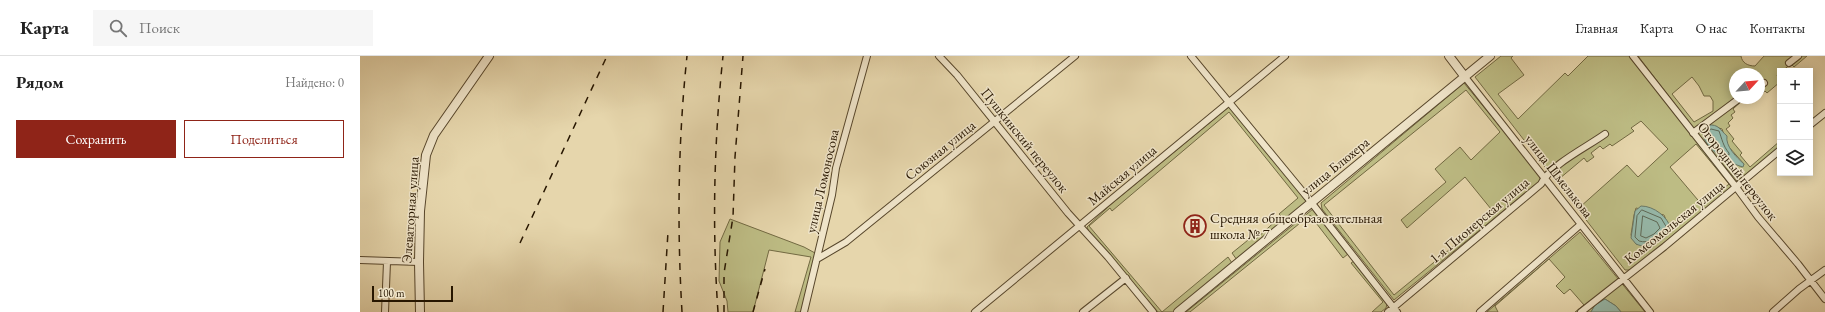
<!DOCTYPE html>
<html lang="ru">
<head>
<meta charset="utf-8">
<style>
	body { margin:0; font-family:"EB Garamond",serif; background:#f6f6f6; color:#222 }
	.controls { position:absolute; right:12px; top:12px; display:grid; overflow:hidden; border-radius:0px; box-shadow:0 2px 10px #0003 }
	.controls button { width:36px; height:36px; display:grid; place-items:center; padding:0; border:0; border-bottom:1px solid #e0e0e0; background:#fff; color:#222; font:20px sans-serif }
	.compass { position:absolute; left:1369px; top:12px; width:36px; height:36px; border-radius:50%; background:#fff; box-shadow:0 2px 10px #0003; rotate:64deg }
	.scale { position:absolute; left:12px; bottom:10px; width:81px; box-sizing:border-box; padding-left:4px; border:2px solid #271600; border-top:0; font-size:11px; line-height:14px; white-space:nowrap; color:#271600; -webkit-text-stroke:3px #efe4c9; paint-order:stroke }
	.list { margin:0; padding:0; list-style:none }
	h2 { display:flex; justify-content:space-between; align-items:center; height:52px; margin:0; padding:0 16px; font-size:17px }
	h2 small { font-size:13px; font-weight:400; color:#767676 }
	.actions { display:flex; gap:8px; padding:12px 16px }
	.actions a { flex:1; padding:9px 0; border:1px solid #8f2418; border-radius:0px; text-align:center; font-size:14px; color:#8f2418 }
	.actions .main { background:#8f2418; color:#fff }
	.icon { flex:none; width:22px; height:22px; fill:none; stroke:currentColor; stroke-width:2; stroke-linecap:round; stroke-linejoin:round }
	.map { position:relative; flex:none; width:1465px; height:256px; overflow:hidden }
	header { display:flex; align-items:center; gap:24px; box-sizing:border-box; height:56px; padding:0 20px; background:#fff; border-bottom:1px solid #e0e0e0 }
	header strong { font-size:19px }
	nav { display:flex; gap:22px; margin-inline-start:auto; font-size:14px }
	.search { width:280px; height:36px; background:#f6f6f6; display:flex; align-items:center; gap:10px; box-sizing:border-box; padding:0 14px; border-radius:0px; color:#767676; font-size:15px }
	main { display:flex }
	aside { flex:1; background:#fff }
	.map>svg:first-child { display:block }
</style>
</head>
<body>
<header>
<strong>Карта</strong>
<div class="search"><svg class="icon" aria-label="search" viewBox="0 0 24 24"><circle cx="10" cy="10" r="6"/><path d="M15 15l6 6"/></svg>Поиск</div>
<nav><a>Главная</a><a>Карта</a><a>О нас</a><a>Контакты</a></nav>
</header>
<main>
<aside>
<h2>Рядом<small>Найдено: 0</small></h2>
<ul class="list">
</ul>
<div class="actions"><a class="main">Сохранить</a><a>Поделиться</a></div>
</aside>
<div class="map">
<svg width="1465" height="256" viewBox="0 0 1465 256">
	<rect width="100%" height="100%" fill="#e6d6ac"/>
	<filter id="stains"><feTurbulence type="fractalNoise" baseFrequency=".005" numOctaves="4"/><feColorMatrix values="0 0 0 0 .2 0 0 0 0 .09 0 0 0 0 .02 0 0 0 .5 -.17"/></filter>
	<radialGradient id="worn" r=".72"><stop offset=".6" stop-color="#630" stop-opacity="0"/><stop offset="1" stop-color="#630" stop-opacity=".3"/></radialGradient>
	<path fill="#bdbc84" stroke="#726942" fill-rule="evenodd" d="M1141 0H1153L1151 2 1164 19 1138 38 1158 63 1205 17 1208 20 1228 0H1270L1373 130 1271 214H1265L1115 21ZM1281 65 1308 93 1278 121 1267 109 1220 151 1199 123 1224 102 1227 106 1234 101 1231 97 1240 90 1243 93 1250 88 1252 90 1274 75 1271 72ZM1336 88 1369 128 1343 150 1310 111ZM1276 152 1304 159 1307 166 1306 180 1289 190 1276 188 1271 179 1274 159Z
		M1278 0H1381C1382 7 1388 10 1395 10L1404 0H1447L1434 11 1431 8 1417 19 1420 26 1407 37 1405 35 1399 40V18H1375V42H1385L1373 53 1375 56 1371 59 1373 62 1368 67 1370 70 1366 73 1374 83 1372 85 1382 97 1380 99 1390 111 1420 85V92L1377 125 1345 87ZM1332 21 1339 30 1344 40H1350L1353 45V55L1334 66 1312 38ZM1350 69 1362 73 1368 90 1384 108 1382 111 1365 103 1350 91Z
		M1104 27 1180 119V125L1034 244 962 153 961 147ZM1106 34 1140 76 1111 104 1100 91 1075 113 1086 126 1041 164 1047 172 1105 121 1131 153 1114 168 1117 171 1034 239 964 149Z
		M870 50 947 146 877 204 872 197 893 180 896 183 921 160 919 158 938 142 869 56 752 155 750 152 729 170 802 256H798L729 176 727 171 750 149Z
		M953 153 988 198 983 202 950 159 830 256H826Z
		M370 163 444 191 455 197 442 256H435L451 201 409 194 393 256H368L367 245 359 225 360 186Z
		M1220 176 1285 256H1261L1256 250 1245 243 1235 249 1231 256H1215L1224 249 1210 233 1204 238 1196 230 1205 221 1189 203 1135 250 1138 256H1127Z
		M868 201 872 207 814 256H802Z
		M994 205 1027 248 1026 252 1021 256H1012L1023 246 991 207Z"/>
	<path fill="#96b9aa" stroke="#6a7866" d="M1348 69C1359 68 1360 74 1367 80 1365 90 1377 102 1384 108L1383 111C1369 107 1346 95 1343 78Z
		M1281 150C1294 150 1308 161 1311 173 1306 185 1288 194 1276 188L1271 182 1275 155Z
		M1245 243 1256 250 1261 256H1231L1235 249Z"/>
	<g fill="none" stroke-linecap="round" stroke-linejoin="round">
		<path stroke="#5e6855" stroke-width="1" d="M1351 73 1359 75C1362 83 1363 90 1369 97V99H1366L1353 89 1347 79Z
			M1282 154 1301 162 1307 172C1304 182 1288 188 1279 185L1275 181 1277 160Z
			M1283 160 1297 166 1300 172 1294 178 1286 182 1281 180Z"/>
		<g stroke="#57462b" stroke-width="8">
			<path id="minor" d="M579 0 597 19 708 157 748 201 793 256
				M831 0 947 141 1037 256
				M1273 0 1376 131 1398 161 1438 208 1465 243
				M1429 7 1438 0
				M1105 21 1290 256
				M1399 30 1404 27
				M1450 69 1465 57
				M1333 77 1380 42
				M457 203 486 186 715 0
				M0 204 59 206
				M25 256 27 206
				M444 256 472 139 476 112 507 0
				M615 256 925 0
				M723 256 766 222
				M1028 256 1181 128C1190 109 1227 91 1245 78
				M1120 256 1220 169
				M1221 256 1304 191 1420 94
				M1413 256 1439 233 1465 214"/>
		</g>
		<g stroke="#57462b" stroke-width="10">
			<path id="tertiary" d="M1089 0 1105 21
				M60 256 59 206 60 155 66 99 74 79 129 0
				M818 256 1130 0"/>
		</g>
		<use href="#minor" stroke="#efe4c9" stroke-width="6"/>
		<use href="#tertiary" stroke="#efe4c9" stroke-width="8"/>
		<path stroke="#271600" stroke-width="1.5" stroke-dasharray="7 7" stroke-linecap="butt" d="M160 187 247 0
			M303 256 308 176
			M322 256C317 171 318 85 327 0
			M358 256C352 171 354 85 363 0
			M364 256V217L373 161 375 101 383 0
			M393 256 405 213"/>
	</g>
	<defs>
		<g id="building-ring" transform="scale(1.15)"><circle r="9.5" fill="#efe4c9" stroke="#8f2418" stroke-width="1.5"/><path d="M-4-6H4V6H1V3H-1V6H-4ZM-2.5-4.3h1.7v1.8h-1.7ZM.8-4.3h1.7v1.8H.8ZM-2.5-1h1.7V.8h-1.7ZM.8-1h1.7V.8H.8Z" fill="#8f2418"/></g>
	</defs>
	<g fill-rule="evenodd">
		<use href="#building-ring" x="835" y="170"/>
	</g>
	<g text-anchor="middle" stroke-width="3" stroke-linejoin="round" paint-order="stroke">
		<g font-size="14" fill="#271600" stroke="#efe4c9">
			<text transform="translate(665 84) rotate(51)" y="5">Пушкинский переулок</text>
			<text transform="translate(580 94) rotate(-39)" y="5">Союзная улица</text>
			<text transform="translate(975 110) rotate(-39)" y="5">улица Блюхера</text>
			<text transform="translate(1378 115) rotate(52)" y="5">Огородный переулок</text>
			<text transform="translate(762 119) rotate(-40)" y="5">Майская улица</text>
			<text transform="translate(1199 120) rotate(52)" y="5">улица Шмелькова</text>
			<text transform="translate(462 125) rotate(-77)" y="5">улица Ломоносова</text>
			<text transform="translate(50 154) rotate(-86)" y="5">Элеваторная улица</text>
			<text transform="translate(1119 164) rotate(-40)" y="5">1-я Пионерская улица</text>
			<text transform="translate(1314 166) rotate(-39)" y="5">Комсомольская улица</text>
		</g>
		<g font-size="14" fill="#271600" stroke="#efe4c9" text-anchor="start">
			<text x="850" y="167">Средняя общеобразовательная<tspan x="850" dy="16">школа № 7</tspan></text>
		</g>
	</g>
	<rect width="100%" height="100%" filter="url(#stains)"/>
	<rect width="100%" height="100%" fill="url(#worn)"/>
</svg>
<div class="controls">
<button>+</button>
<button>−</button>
<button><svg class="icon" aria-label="layers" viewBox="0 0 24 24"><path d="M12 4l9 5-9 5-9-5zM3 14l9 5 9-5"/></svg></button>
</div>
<svg class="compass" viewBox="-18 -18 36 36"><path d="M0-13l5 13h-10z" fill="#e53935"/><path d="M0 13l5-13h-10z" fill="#767676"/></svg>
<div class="scale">100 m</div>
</div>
</main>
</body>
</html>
